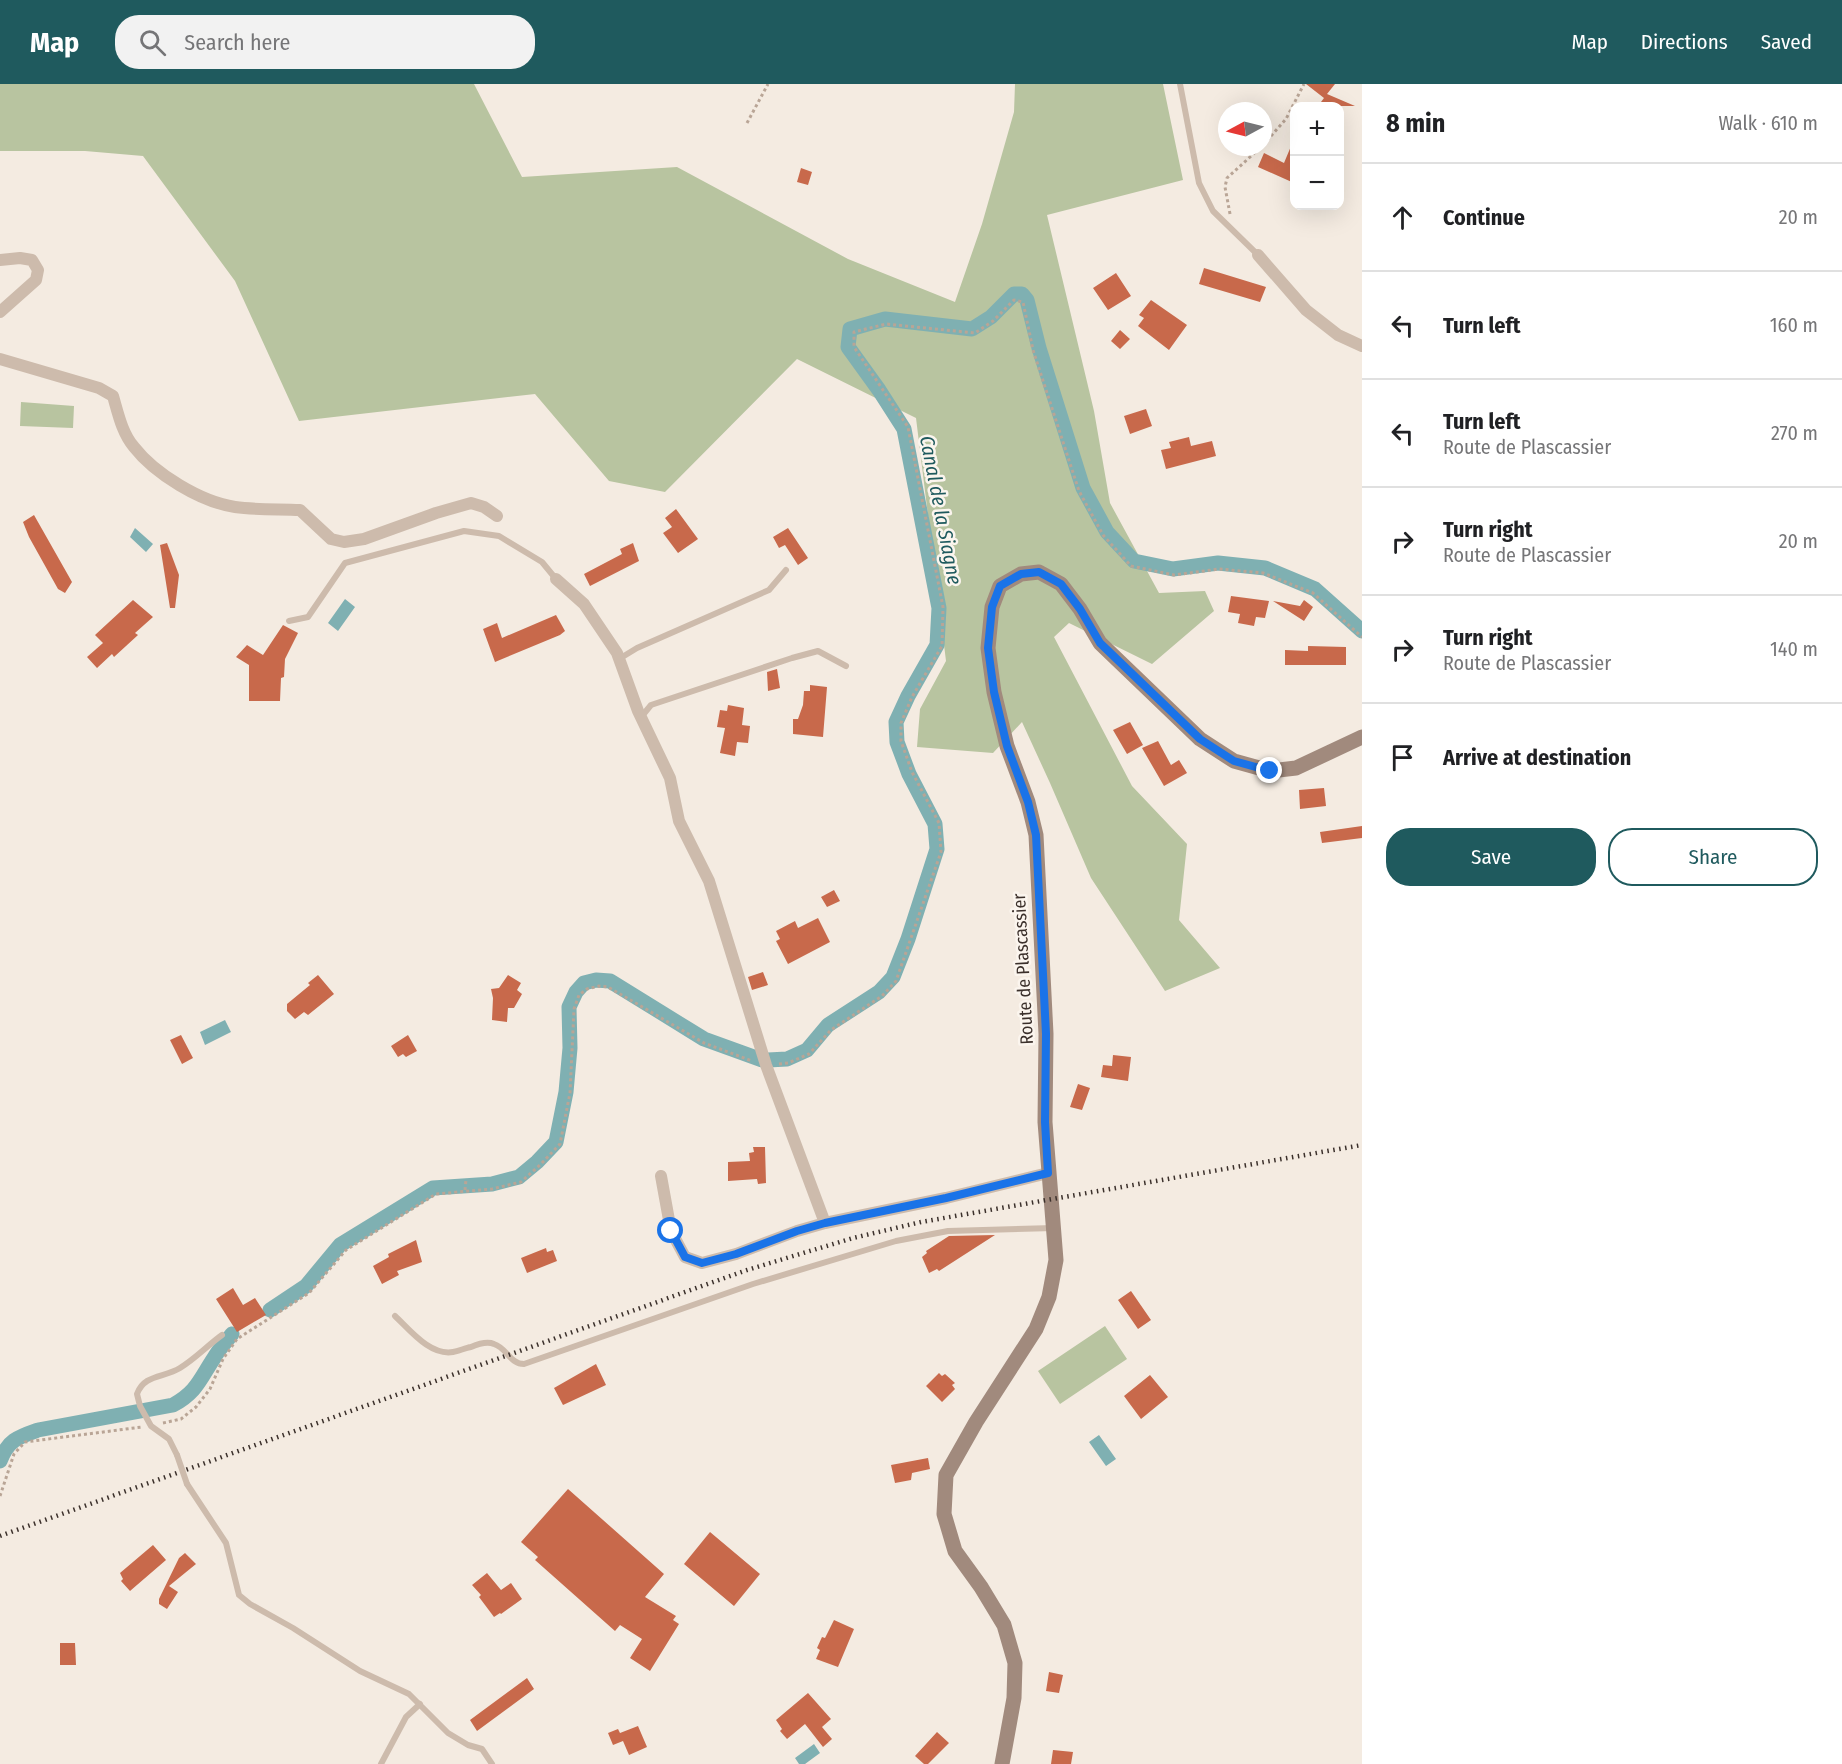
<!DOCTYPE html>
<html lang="en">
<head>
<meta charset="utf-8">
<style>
	body { margin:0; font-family:"Fira Sans Condensed",sans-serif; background:#f2f2f2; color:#202124 }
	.controls { position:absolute; right:18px; top:18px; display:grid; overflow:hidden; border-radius:12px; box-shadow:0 6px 24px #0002 }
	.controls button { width:54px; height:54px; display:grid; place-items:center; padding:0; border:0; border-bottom:2px solid #e0e0e0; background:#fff; color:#202124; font:30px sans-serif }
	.compass { position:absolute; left:1218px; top:18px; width:54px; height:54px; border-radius:50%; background:#fff; box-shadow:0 6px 24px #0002; rotate:263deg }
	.stop { position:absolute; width:18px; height:18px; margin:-14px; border:4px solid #1a73e8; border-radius:50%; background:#fff }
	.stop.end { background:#1a73e8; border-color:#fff; box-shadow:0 2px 6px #0008 }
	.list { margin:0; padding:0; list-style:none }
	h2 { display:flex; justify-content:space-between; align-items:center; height:78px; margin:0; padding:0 24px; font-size:26px }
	h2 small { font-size:20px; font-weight:400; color:#757577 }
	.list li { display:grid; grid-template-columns:39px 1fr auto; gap:18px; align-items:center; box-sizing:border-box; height:108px; padding:0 24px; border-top:2px solid #e0e0e0 }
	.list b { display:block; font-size:22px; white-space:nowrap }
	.list p { margin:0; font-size:20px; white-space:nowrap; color:#757577 }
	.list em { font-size:20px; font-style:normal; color:#757577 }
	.actions { display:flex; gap:12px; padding:18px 24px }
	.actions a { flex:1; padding:14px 0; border:2px solid #1f5a5e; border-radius:24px; text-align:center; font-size:21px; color:#1f5a5e }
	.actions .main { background:#1f5a5e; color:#fff }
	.icon { flex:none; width:33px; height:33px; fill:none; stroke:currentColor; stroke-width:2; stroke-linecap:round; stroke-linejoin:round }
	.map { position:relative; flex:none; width:1362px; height:1680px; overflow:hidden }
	header { display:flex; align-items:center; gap:36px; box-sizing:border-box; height:84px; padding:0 30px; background:#1f5a5e; color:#fff }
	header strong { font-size:28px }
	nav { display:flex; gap:33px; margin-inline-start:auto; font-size:21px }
	.search { width:420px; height:54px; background:#f2f2f2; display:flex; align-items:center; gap:15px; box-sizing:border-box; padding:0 21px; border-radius:24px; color:#757577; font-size:22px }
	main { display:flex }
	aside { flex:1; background:#fff }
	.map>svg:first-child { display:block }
</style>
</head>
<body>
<header>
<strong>Map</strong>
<div class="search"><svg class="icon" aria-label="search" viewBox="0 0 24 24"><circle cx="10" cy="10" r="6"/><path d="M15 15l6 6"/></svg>Search here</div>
<nav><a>Map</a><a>Directions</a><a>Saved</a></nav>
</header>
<main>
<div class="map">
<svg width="1362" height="1680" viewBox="0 0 1362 1680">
	<rect width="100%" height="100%" fill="#f4ebe1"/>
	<path fill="#b8c4a0" d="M0 0H474L522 93 677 83 848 175 955 218 982 140 1014 28 1015 0H1163L1183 96 1047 131 1094 327 1110 419 1159 509 1205 507 1214 527 1152 580 1069 539 1054 553 1132 702 1187 760 1179 836 1220 884 1165 907 1091 794 1050 699 1022 638 993 669 917 663 920 625 946 577 916 334 797 275 665 408 609 397 535 310 299 337 235 197 143 72 85 67H0Z
		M21 318 74 322 73 344 20 342Z
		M1105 1242 1127 1275 1060 1320 1038 1287Z"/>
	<path fill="#7fb0b2" d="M135 444 153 460 146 468 130 453Z
		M345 515 355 523 338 547 328 539Z
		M225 936 231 948 205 961 200 948Z
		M1099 1351 1116 1375 1106 1382 1089 1358Z
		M814 1660 820 1669 805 1680H799L795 1674Z"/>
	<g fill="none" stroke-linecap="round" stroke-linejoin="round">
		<path stroke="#7fb0b2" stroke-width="15" d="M768 976 787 975 807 966 828 941 879 908 893 893 908 855 937 765 935 740 909 690 897 658 896 638 908 612 937 561 939 524 904 345 879 306 848 263 850 245 885 235 972 245 991 233 1014 210H1022L1027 216 1039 264 1083 404 1107 448 1134 477 1173 485 1218 479 1265 484 1315 505 1362 547
			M270 1226 306 1202 340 1161 433 1104 492 1100 519 1093 537 1078 556 1058 566 1008 570 964 569 923 576 908 584 899 596 896 610 897 704 955 762 976
			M0 1377C8 1356 18 1353 38 1346L173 1321C197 1308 200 1295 214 1274 219 1265 226 1258 232 1250"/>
	</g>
	<path fill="#c8694b" d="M1306 0H1335L1327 10 1355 22H1318L1324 14Z
		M1294 55V99L1258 83 1264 69 1284 79Z
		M801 84 812 88 808 101 797 98Z
		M1204 184 1266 203 1260 218 1199 200Z
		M1116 189 1131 212 1108 226 1093 204Z
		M1151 216 1187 241 1169 266 1138 242 1144 234 1139 231Z
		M1120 246 1130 255 1120 265 1111 257Z
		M1146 325 1152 342 1130 350 1124 332Z
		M1189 353 1191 362 1212 357 1216 372 1166 385 1161 366 1171 364 1169 358Z
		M676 425 698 455 678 469 663 449 672 443 665 434Z
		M34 431 72 498 65 509 58 505 29 453 23 438Z
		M788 444 808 474 798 481 785 461 779 464 773 453Z
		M167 459 179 491 175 524H170L160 461Z
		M633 459 639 477 590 502 584 490 622 470 620 465Z
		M1231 512 1269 517 1265 534 1256 533 1254 542 1238 539 1240 530 1228 528Z
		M133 516 153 533 135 549 138 551 114 573 112 570 97 584 87 573 103 559 95 551Z
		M1304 516 1313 523 1304 537 1273 517 1300 522Z
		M556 531 565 547 560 551 495 578 483 545 497 539 502 554Z
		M283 541 298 549 285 575 284 593 281 594 280 617H249V581L236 573 247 561 263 571Z
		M1308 562 1346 563V581H1285V566L1308 567Z
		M777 585 780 604 768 607 767 588Z
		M810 601 827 603 823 653 793 650V635H798L803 621 804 607H810Z
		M728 621 744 624 742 641 750 642 748 659 737 658 735 672 720 669 725 644 717 643 720 626 727 627Z
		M1130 638 1143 661 1127 670 1113 646Z
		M1158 657 1171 681 1179 676 1187 689 1164 702 1142 664Z
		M1324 704 1326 722 1300 725 1299 706Z
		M1362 742V754L1322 759 1320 748Z
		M834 806 840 817 827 823 821 813Z
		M818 834 830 858 788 880 776 857 780 855 776 847 795 837 798 844Z
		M763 888 768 901 752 906 748 893Z
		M318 891 334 910 308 931 304 928 295 935 287 927V920L310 901 308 899Z
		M508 891 521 899 517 906 522 910 514 924H508L507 938 492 936 493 914 491 905 499 904Z
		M181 951 193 974 182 980 170 956Z
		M408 951 417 967 406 973 403 970 398 973 391 962Z
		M1113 971 1131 973 1128 997 1101 993 1103 981 1112 982Z
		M1078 1000 1090 1004 1082 1026 1070 1023Z
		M753 1063H765L766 1099 758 1100 757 1095 728 1097V1078L750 1077 749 1069 754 1068Z
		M995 1151 939 1187 937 1185 929 1189 922 1173 927 1169 926 1167 949 1152Z
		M416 1156 422 1178 397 1187 399 1191 382 1200 373 1182 389 1173 388 1170Z
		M546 1164 547 1168 553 1166 557 1177 527 1189 521 1174Z
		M233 1204 243 1221 255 1214 266 1231 237 1248 216 1215Z
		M1131 1207 1151 1236 1138 1245 1118 1216Z
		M596 1280 606 1301 563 1321 554 1304Z
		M939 1289 942 1292 945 1290 955 1299 952 1301 955 1305 942 1318 926 1302Z
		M1150 1291 1168 1313 1141 1335 1124 1312Z
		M928 1374 930 1385 912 1389 911 1396 895 1399 891 1381Z
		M568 1405 664 1490 645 1513 676 1532 673 1536 679 1540 650 1587 630 1574 642 1555 620 1541 615 1547 535 1476 538 1473 521 1458Z
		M710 1448 760 1490 734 1522 684 1480Z
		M153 1461 166 1476 130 1507 121 1497 123 1495 120 1489Z
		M185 1469 196 1480 169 1502 178 1508 167 1525 159 1520V1515L179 1474Z
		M487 1489 501 1506 511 1499 522 1515 501 1530 500 1529 494 1533 479 1513 481 1511 472 1501Z
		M834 1536 854 1545 838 1583 816 1575 820 1566 817 1564 822 1553 825 1554Z
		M60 1559H75L76 1581H60Z
		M1049 1588 1063 1591 1059 1609 1046 1607Z
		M527 1594 534 1605 477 1647 470 1636Z
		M808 1609 831 1635 822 1643 832 1655 823 1663 805 1640 787 1655 780 1647 782 1645 776 1636Z
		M638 1642 647 1663 629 1671 623 1657 613 1661 608 1649 618 1645 620 1649Z
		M937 1648 949 1659 928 1680H924L915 1672Z
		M1053 1666 1073 1668 1071 1680H1051Z"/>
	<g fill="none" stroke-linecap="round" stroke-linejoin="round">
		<path stroke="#b9a596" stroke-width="3" stroke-dasharray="3 3" stroke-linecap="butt" d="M747 39 768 0
			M1263 61 1286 35 1304 0
			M1230 130 1225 103 1227 94 1261 63
			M779 980 788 979 809 970 831 946 882 912 896 897 941 768 939 739 912 688 901 657V639L912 613 942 562 943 523 908 343 854 263V248L886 240 975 249 993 237 1014 216 1023 218 1033 266 1079 407 1103 451 1131 482 1174 491 1219 485 1263 489 1313 509 1362 553
			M465 1106 466 1095
			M163 1339 181 1335 196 1323 210 1305 223 1275 237 1255 309 1209 346 1166 436 1110 492 1105 521 1098 540 1081 560 1060 570 1009 574 925 579 911 587 905 599 902 608 903 704 959 752 977
			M0 1412 14 1370 25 1358 142 1343"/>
		<path stroke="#cdbbac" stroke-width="6" d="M1180 0 1199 99 1213 127 1258 171
			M289 537 308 533 345 479 464 447 499 452 542 478 556 495
			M619 575 637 564 769 506 786 486
			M642 632 651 621 792 574 818 567 846 582
			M395 1232C410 1246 430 1272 453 1268 459 1267 465 1264 471 1263 478 1260 487 1257 494 1260 507 1264 510 1280 524 1280L753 1200 896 1157 948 1147 1054 1144
			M177 1371 169 1355 151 1342 140 1322 137 1310C144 1290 164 1294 180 1284 195 1275 208 1261 222 1251
			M187 1400 226 1459 239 1511 250 1520 293 1544 360 1587 409 1610 448 1649 468 1661 482 1665 492 1680
			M381 1680 406 1633 420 1620"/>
		<path stroke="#cdbbac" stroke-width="12" d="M1258 171 1306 226 1338 251 1362 262
			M0 176 20 174 32 176 38 186 36 196 0 228
			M0 275 99 304 113 312C118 329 122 349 134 363 155 390 201 418 235 423 256 426 278 425 300 426L331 455 344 458 364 455 436 429 471 419 484 423 497 432
			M556 495 584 520 617 569 638 627 670 694 679 737 709 797 766 981 825 1139
			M661 1092 671 1147 685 1173 702 1179 736 1170 797 1147 825 1139 946 1114 1048 1089"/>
		<path stroke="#a18a7d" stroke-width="15" d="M1002 1680 1014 1614 1015 1579 1004 1541 981 1503 955 1467 944 1430 946 1391 976 1338 1036 1245 1049 1213 1056 1176 1045 1038 1046 950 1036 751 1028 718 1007 662 994 608 988 564 992 523 1000 502 1021 490 1039 488 1061 500 1080 525 1100 559 1200 655 1234 677 1270 687 1296 684 1362 653"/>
		<path stroke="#3b302b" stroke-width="4.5" stroke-dasharray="1.5 4.5" stroke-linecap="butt" d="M0 1452 747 1186 853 1154 921 1138 1362 1061"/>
		<path stroke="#cdbbac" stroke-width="6" d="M177 1371 187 1400"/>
	</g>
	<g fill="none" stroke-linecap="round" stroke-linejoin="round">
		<path stroke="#1a73e8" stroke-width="8" d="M671 1147 685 1173 702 1179 736 1170 797 1147 825 1139 946 1114 1048 1089 1045 1038 1046 950 1036 751 1028 718 1007 662 994 608 988 564 992 523 1000 502 1021 490 1039 488 1061 500 1080 525 1100 559 1200 655 1234 677 1270 687"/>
	</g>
	<g text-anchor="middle" stroke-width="5" stroke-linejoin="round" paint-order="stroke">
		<g font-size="18" fill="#3b302b" stroke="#fbf5ee">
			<text transform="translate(1023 885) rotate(-93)" y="6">Route de Plascassier</text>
		</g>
		<g font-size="20" font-style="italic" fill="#1f5a5e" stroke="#fbf5ee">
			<text transform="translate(941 426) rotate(79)" y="7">Canal de la Siagne</text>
		</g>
	</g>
</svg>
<div class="controls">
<button>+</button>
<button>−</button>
</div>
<svg class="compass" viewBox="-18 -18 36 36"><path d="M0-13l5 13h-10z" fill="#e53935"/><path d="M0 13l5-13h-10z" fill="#757577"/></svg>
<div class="stop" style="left:671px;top:1147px"></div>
<div class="stop end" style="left:1270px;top:687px"></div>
</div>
<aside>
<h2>8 min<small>Walk · 610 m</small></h2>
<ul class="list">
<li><svg class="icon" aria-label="ahead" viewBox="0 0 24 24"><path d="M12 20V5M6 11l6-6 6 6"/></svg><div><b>Continue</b></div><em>20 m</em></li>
<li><svg class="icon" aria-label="left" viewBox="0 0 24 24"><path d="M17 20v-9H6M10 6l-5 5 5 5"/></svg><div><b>Turn left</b></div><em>160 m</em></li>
<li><svg class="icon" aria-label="left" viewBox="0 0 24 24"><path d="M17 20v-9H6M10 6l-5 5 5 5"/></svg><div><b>Turn left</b><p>Route de Plascassier</p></div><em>270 m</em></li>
<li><svg class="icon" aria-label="right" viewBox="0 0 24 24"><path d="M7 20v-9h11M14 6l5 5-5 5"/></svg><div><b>Turn right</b><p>Route de Plascassier</p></div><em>20 m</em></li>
<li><svg class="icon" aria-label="right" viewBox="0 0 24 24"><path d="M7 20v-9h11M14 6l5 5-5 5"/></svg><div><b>Turn right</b><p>Route de Plascassier</p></div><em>140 m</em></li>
<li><svg class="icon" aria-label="arrive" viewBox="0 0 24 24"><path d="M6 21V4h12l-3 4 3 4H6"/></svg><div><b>Arrive at destination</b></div></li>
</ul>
<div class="actions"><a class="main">Save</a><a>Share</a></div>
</aside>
</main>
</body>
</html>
